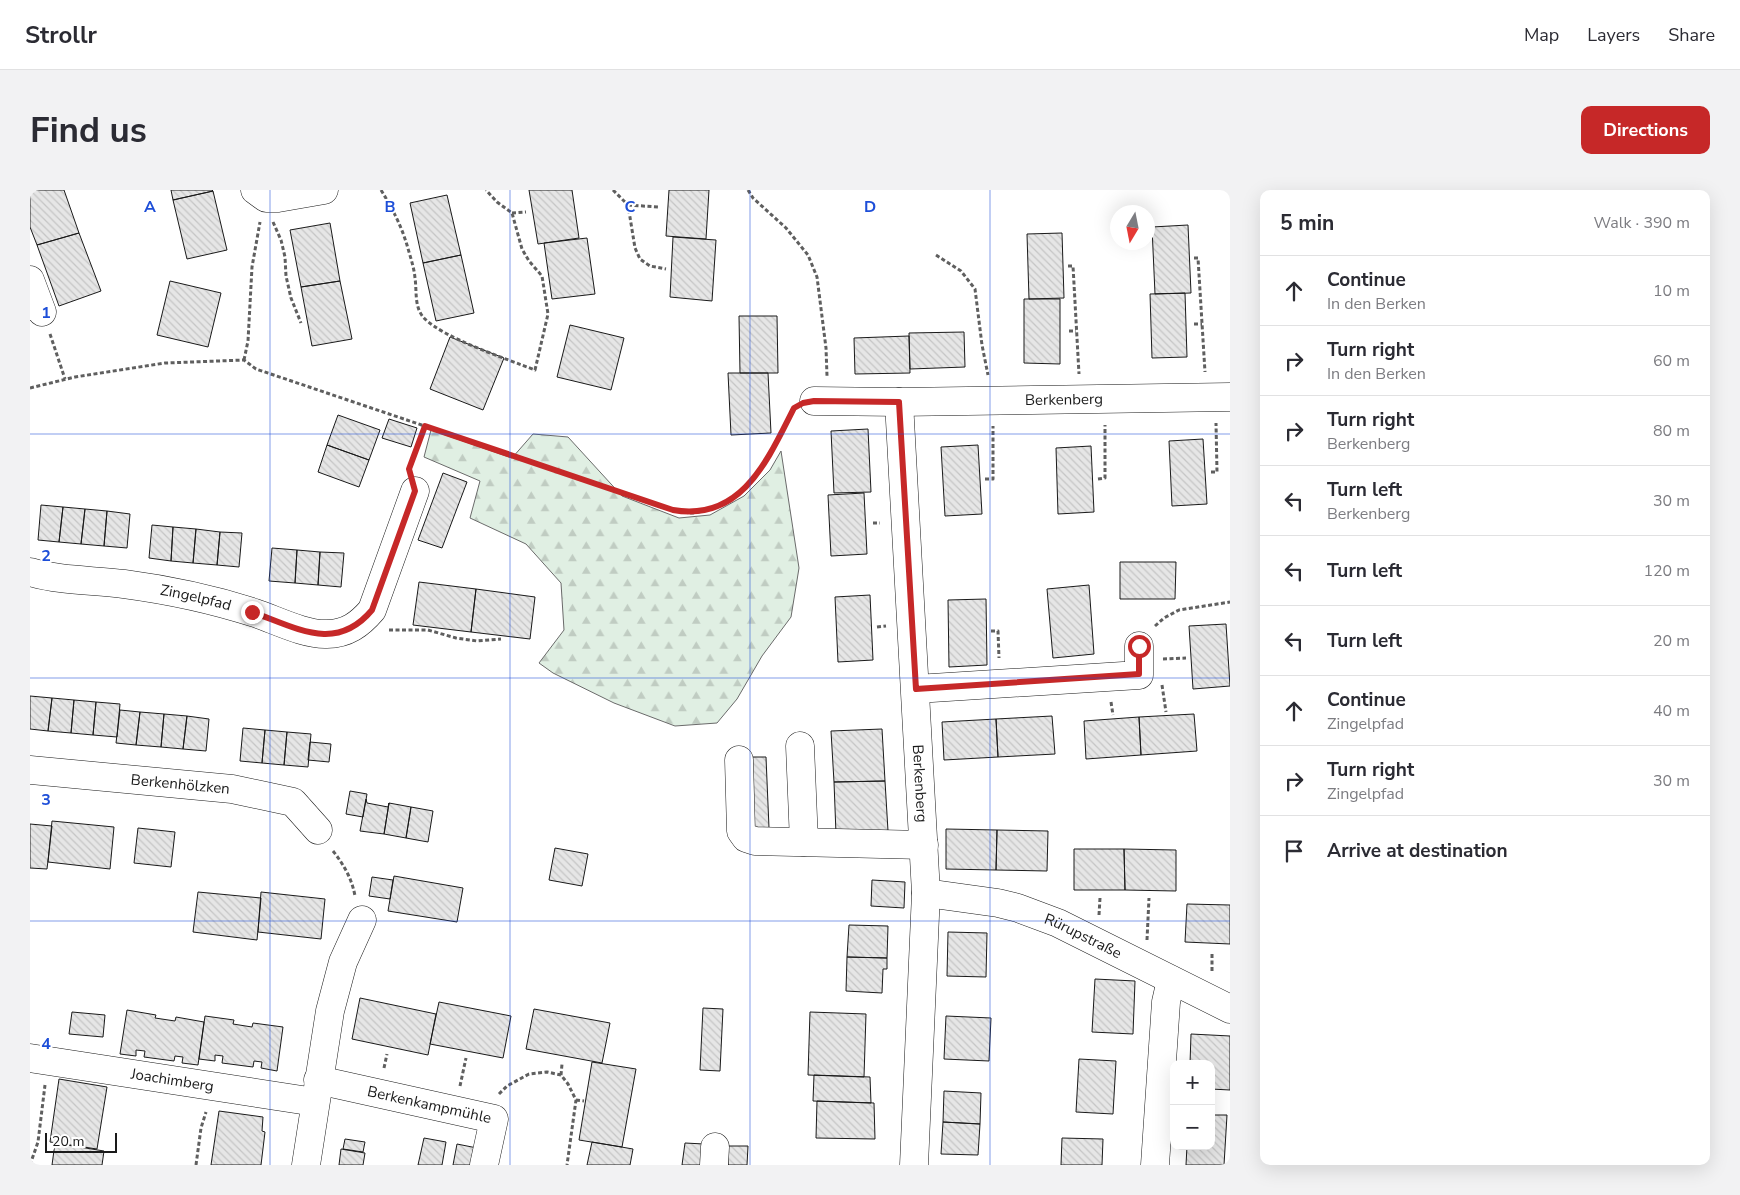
<!DOCTYPE html>
<html lang="en">
<head>
<meta charset="utf-8">
<style>
	body { margin:0; font-family:"Nunito Sans",sans-serif; background:#f2f2f3; color:#2b2b33 }
	.controls { position:absolute; right:15px; bottom:15px; display:grid; overflow:hidden; border-radius:10px; box-shadow:0 5px 20px #0002 }
	.controls button { width:45px; height:45px; display:grid; place-items:center; padding:0; border:0; border-bottom:1px solid #e1e1e2; background:#fff; color:#2b2b33; font:25px sans-serif }
	.compass { position:absolute; left:1080px; top:15px; width:45px; height:45px; border-radius:50%; background:#fff; box-shadow:0 5px 20px #0002; rotate:190deg }
	.scale { position:absolute; left:15px; bottom:12px; width:72px; box-sizing:border-box; padding-left:5px; border:2px solid #1a1a1a; border-top:0; font-size:14px; line-height:18px; white-space:nowrap; color:#1a1a1a; -webkit-text-stroke:4px #fff; paint-order:stroke }
	.stop { position:absolute; width:15px; height:15px; margin:-11px; border:4px solid #c62828; border-radius:50%; background:#fff }
	.stop.end { background:#c62828; border-color:#fff; box-shadow:0 1px 5px #0008 }
	.list { margin:0; padding:0; list-style:none }
	h2 { display:flex; justify-content:space-between; align-items:center; height:65px; margin:0; padding:0 20px; font-size:21px }
	h2 small { font-size:16px; font-weight:400; color:#7c7c81 }
	.list li { display:grid; grid-template-columns:32px 1fr auto; gap:15px; align-items:center; box-sizing:border-box; height:70px; padding:0 20px; border-top:1px solid #e1e1e2 }
	.list b { display:block; font-size:19px; white-space:nowrap }
	.list p { margin:0; font-size:16px; white-space:nowrap; color:#7c7c81 }
	.list em { font-size:16px; font-style:normal; color:#7c7c81 }
	.icon { flex:none; width:28px; height:28px; fill:none; stroke:currentColor; stroke-width:2; stroke-linecap:round; stroke-linejoin:round }
	.map { position:relative; flex:none; width:1200px; height:975px; overflow:hidden; border-radius:10px }
	header { display:flex; align-items:center; gap:30px; box-sizing:border-box; height:70px; padding:0 25px; background:#fff; border-bottom:1px solid #e1e1e2 }
	header strong { font-size:24px }
	nav { display:flex; gap:28px; margin-inline-start:auto; font-size:18px }
	.intro { display:flex; align-items:center; justify-content:space-between; box-sizing:border-box; height:120px; padding:0 30px }
	h1 { margin:0; font-size:35px }
	.button { padding:12px 22px; border-radius:10px; background:#c62828; color:#fff; font-size:18px; font-weight:700 }
	main { display:flex; gap:30px; padding:0 30px }
	aside { flex:1; background:#fff; border-radius:10px; box-shadow:0 5px 20px #0002 }
	.map>svg:first-child { display:block }
</style>
</head>
<body>
<header>
<strong>Strollr</strong>
<nav><a>Map</a><a>Layers</a><a>Share</a></nav>
</header>
<div class="intro"><h1>Find us</h1><a class="button">Directions</a></div>
<main>
<div class="map">
<svg width="1200" height="975" viewBox="0 0 1200 975">
	<defs>
		<pattern id="forest-firs" width="22" height="20" patternUnits="userSpaceOnUse" patternTransform="scale(1.25)"><rect width="22" height="20" fill="#e0efe3"/><path d="M5 1l3.5 6h-7zM16 11l3.5 6h-7z" fill="#c0ccc2"/></pattern>
		<pattern id="building-back-hatch" width="6" height="6" patternUnits="userSpaceOnUse" patternTransform="scale(1.25)"><rect width="6" height="6" fill="#e6e6e6"/><path d="M-1 5l2 2M0 0l6 6M5-1l2 2" fill="none" stroke="#c5c5c5"/></pattern>
	</defs>
	<rect width="100%" height="100%" fill="#fff"/>
	<path fill="url(#forest-firs)" stroke="#6a6a6a" d="M401 240 482 268 503 244 538 247 592 306 649 328 680 325 714 306 740 280 751 261 769 378 761 427 732 466 707 509 687 533 645 536 584 513 523 483 509 473 534 440 531 393 496 354 440 328 450 291 394 267Z"/>
	<path fill="url(#building-back-hatch)" stroke="#1a1a1a" d="M0 0H34L49 43 7 55 0 37Z
		M141 0H182L183 1 143 10Z
		M499 0H542L549 48 508 54Z
		M639 0H679L676 49 636 46Z
		M183 1 197 60 157 69 143 10Z
		M417 5 431 65 393 73 380 13Z
		M300 33 310 91 271 97 260 40Z
		M1158 35 1161 103 1125 104 1122 37Z
		M49 43 71 101 29 116 7 55Z
		M1032 43 1034 108 999 109 997 44Z
		M643 47 686 50 682 111 640 107Z
		M557 48 565 104 522 109 514 53Z
		M431 65 444 123 406 131 393 73Z
		M140 91 191 103 178 157 127 145Z
		M310 91 322 149 282 156 271 97Z
		M1155 103 1157 167 1122 168 1120 104Z
		M994 109H1030V174L994 173Z
		M709 126H747L748 183H710Z
		M540 135 594 148 581 200 527 187Z
		M934 142 935 177 880 179 879 143Z
		M879 146 880 183 825 184 824 148Z
		M420 147 474 168 453 220 400 199Z
		M698 183H738L741 243 701 245Z
		M308 225 350 240 339 270 297 255Z
		M359 229 387 238 381 257 352 248Z
		M838 239 841 302 804 303 801 241Z
		M1173 249 1177 314 1142 316 1139 251Z
		M297 255 339 270 329 297 288 282Z
		M948 255 952 324 915 326 911 257Z
		M1061 256 1064 322 1028 324 1026 258Z
		M413 283 437 292 412 358 388 350Z
		M834 303 837 364 801 366 798 305Z
		M11 315 33 317 29 352 8 350Z
		M33 317 55 319 51 354 29 352Z
		M55 319 77 321 74 356 51 354Z
		M77 321 100 324 97 358 74 356Z
		M122 335 143 337 141 371 119 368Z
		M143 337 166 339 163 373 141 371Z
		M166 339 190 342 187 375 163 373Z
		M190 342 212 343 209 377 187 375Z
		M242 358 267 360 265 393 239 391Z
		M267 360 290 362 288 395 265 393Z
		M290 362 314 363 311 397 288 395Z
		M1090 372H1146L1145 409H1090Z
		M389 392 446 399 441 442 383 435Z
		M1059 395 1064 464 1023 468 1017 399Z
		M446 399 505 407 500 449 441 442Z
		M840 405 843 470 808 472 805 407Z
		M956 409 957 475 919 477 918 410Z
		M1196 434 1200 496 1163 499 1159 436Z
		M0 506 22 508 18 541 0 539Z
		M22 508 44 510 41 543 18 541Z
		M44 510 66 512 63 545 41 543Z
		M66 512 90 514 87 547 63 545Z
		M90 520 110 522 106 555 86 553Z
		M110 522 134 524 131 557 106 555Z
		M134 524 157 526 153 559 131 557Z
		M1164 524 1167 561 1111 565 1109 527Z
		M157 526 179 529 176 561 153 559Z
		M1022 526 1025 564 968 567 966 529Z
		M1109 527 1111 565 1056 569 1054 531Z
		M966 529 968 567 914 570 912 532Z
		M213 538 235 540 232 573 210 571Z
		M852 539 855 591 804 592 801 541Z
		M235 540 257 542 254 575 232 573Z
		M257 542 281 544 278 577 254 575Z
		M280 552 301 554 299 572 278 570Z
		M717 567H736L739 638H719Z
		M855 591 858 641 806 644 804 592Z
		M320 601 337 604 333 627 316 624Z
		M336 609 337 613 358 617 359 613 354 644 330 641Z
		M359 613 381 617 376 648 354 644Z
		M381 617 403 621 398 652 376 648Z
		M22 631 84 637 80 679 18 672Z
		M0 634 22 636 17 679 0 678Z
		M108 638 145 642 141 677 104 673Z
		M916 639 967 640 966 680 916 679Z
		M967 640 1018 641 1017 681 966 680Z
		M525 658 558 664 552 696 519 690Z
		M1044 659H1094L1095 700H1044Z
		M1094 659 1146 660V701L1095 700Z
		M364 686 433 698 427 732 358 721Z
		M342 687 363 690 360 709 339 706Z
		M842 690 875 692 874 718 841 716Z
		M168 702 231 708 227 750 163 742Z
		M231 702 295 709 291 749 228 742Z
		M1157 714 1200 715V754L1155 752Z
		M819 735 858 736 857 768 817 767Z
		M918 742 957 743 956 787 917 786Z
		M817 767 857 768V779H853L852 803 816 801Z
		M1065 789 1105 791 1103 844 1062 842Z
		M330 808 406 824 398 865 322 849Z
		M409 812 481 826 473 868 400 854Z
		M673 818 693 819 690 881 670 880Z
		M504 819 580 833 572 873 496 859Z
		M97 820 126 825 125 828 145 831 146 827 174 832 168 875 152 873 153 867 145 866 144 871 114 867 115 861 106 860V866L90 864Z
		M42 822 75 825 73 847 39 844Z
		M780 822 836 824 834 887 778 885Z
		M175 826 204 830 203 834 222 837 223 833 253 837 247 881 231 878 232 872 224 871 223 877 192 873 193 866 185 865V871L169 869Z
		M916 826 961 828 959 871 914 869Z
		M1161 844 1200 846V900L1181 899V874H1160Z
		M1049 869 1086 871 1083 924 1046 922Z
		M562 872 606 879 592 957 549 950Z
		M784 885 840 887 841 913 783 911Z
		M29 889 77 897 67 959 20 952Z
		M914 901 951 903 950 934 913 932Z
		M787 911 844 913 845 949 786 948Z
		M189 921 233 927 232 941 235 942 231 975H181Z
		M1181 925H1197L1194 975H1156L1157 956H1181Z
		M913 932 950 934 948 965 911 964Z
		M394 948 416 952 412 975H388Z
		M1032 948 1073 949 1072 975H1031Z
		M315 949 335 952 333 962 313 959Z
		M562 952 603 959 600 975H557Z
		M25 953 74 961 72 975H22Z
		M655 953 674 954 671 975H652Z
		M427 954 447 958 444 975H423Z
		M698 956H718L717 975H698Z
		M311 959 335 963 333 975H309Z"/>
	<g fill="none" stroke-linecap="round" stroke-linejoin="round">
		<g stroke="#1a1a1a" stroke-width="29">
			<g id="minor">
				<path d="M225 0 236 8H248L294 0"/>
				<path d="M0 90 12 122"/>
				<path id="s1" d="M784 211 869 212 1200 207"/>
				<path id="s2" d="M869 212 896 703 884 975"/>
				<path id="s3" d="M0 382C30 391 63 390 94 394 139 400 182 409 225 423 246 430 275 445 297 444 317 444 330 434 342 420L385 301"/>
				<path d="M886 499 1109 485V456"/>
				<path d="M770 556 774 652"/>
				<path d="M709 570 711 641 716 648 725 651 894 655"/>
				<path id="s4" d="M0 580 202 599 263 612 288 640"/>
				<path id="s5" d="M896 703 968 713 988 718 1028 733 1200 819"/>
				<path id="s6" d="M0 868 285 912"/>
				<path id="s7" d="M288 890 464 929 454 975"/>
				<path d="M276 975 300 821 313 772 332 730"/>
				<path d="M684 975 685 957"/>
				<path d="M1125 975 1136 812 1141 790"/>
			</g>
		</g>
		<path stroke="#5f5f5f" stroke-width="3" stroke-dasharray="4 2.5" stroke-linecap="butt" d="M351 0C362 18 371 35 377 55 380 66 384 77 385 88 387 102 384 117 394 128 413 148 477 169 505 180L518 124 512 86 499 71 492 59 482 23 467 12 456 0
			M583 0 598 15 605 58 610 69 620 76 636 79
			M718 0 723 8 756 38 778 65 787 87 796 158 797 186
			M598 15 628 17
			M482 23 496 22
			M243 32 251 50 255 67 256 86 261 108 271 133
			M906 65 931 81 945 99 952 155 958 185
			M1164 68H1168L1175 182
			M1038 76H1043L1049 184
			M1164 134H1172
			M1039 141H1046
			M20 144 35 189
			M214 170 218 151 222 77 230 32
			M0 198 45 187 135 173 214 170 226 179 643 320C649 321 656 323 662 323 718 316 739 266 762 222
			M381 276 395 236
			M1181 282H1187L1186 233
			M955 289H963V236
			M1068 289 1075 288V235
			M843 333H850
			M1125 436 1134 428 1149 420 1200 412
			M847 437 856 436
			M359 440H398L426 448 447 451 471 449
			M961 441H968L969 468
			M1133 469 1156 468
			M1132 495 1136 522
			M1081 512 1083 525
			M303 661C314 675 322 689 325 706
			M1069 725 1070 708
			M1117 750 1119 708
			M1182 781V762
			M354 878 357 864
			M531 885 532 874
			M430 896 436 868
			M469 904 477 896 499 884 517 882 531 885 538 894 546 910 537 975
			M546 910 554 911
			M0 975 8 952 15 895
			M166 975 171 938 176 922"/>
		<use href="#minor" stroke="#fff" stroke-width="28"/>
	</g>
	<g fill="none" stroke-linecap="round" stroke-linejoin="round">
		<path stroke="#c62828" stroke-width="6" d="M222 422C267 438 306 463 342 420L385 301 379 279 395 236 643 320C712 332 738 269 764 218L773 213 784 211 869 212 886 499 1109 484V456"/>
	</g>
	<path fill="none" stroke="#1d4ed8" stroke-width="1" stroke-opacity="0.55" d="M240 0V975M480 0V975M720 0V975M960 0V975M0 244H1200M0 488H1200M0 731H1200"/>
	<g text-anchor="middle" stroke-width="4" stroke-linejoin="round" paint-order="stroke">
		<g font-size="15" fill="#1a1a1a" stroke="#fff">
			<text dy="5" stroke="none"><textPath href="#s1" startOffset="250">Berkenberg</textPath></text>
			<text dy="5" stroke="none"><textPath href="#s3" startOffset="168">Zingelpfad</textPath></text>
			<text dy="5" stroke="none"><textPath href="#s4" startOffset="151">Berkenhölzken</textPath></text>
			<text dy="5" stroke="none"><textPath href="#s2" startOffset="382">Berkenberg</textPath></text>
			<text dy="5" stroke="none"><textPath href="#s5" startOffset="164">Rürupstraße</textPath></text>
			<text dy="5" stroke="none"><textPath href="#s6" startOffset="144">Joachimberg</textPath></text>
			<text dy="5" stroke="none"><textPath href="#s7" startOffset="114">Berkenkampmühle</textPath></text>
		</g>
	</g>
	<g font-size="16" text-anchor="middle" font-weight="bold" fill="#1d4ed8" stroke="#fff" stroke-width="4" stroke-linejoin="round" paint-order="stroke">
		<text x="120" y="22">A</text>
		<text x="360" y="22">B</text>
		<text x="600" y="22">C</text>
		<text x="840" y="22">D</text>
		<text x="16" y="128">1</text>
		<text x="16" y="371">2</text>
		<text x="16" y="615">3</text>
		<text x="16" y="859">4</text>
	</g>
</svg>
<div class="controls">
<button>+</button>
<button>−</button>
</div>
<svg class="compass" viewBox="-18 -18 36 36"><path d="M0-13l5 13h-10z" fill="#e53935"/><path d="M0 13l5-13h-10z" fill="#7c7c81"/></svg>
<div class="scale">20 m</div>
<div class="stop" style="left:1109px;top:456px"></div>
<div class="stop end" style="left:222px;top:422px"></div>
</div>
<aside>
<h2>5 min<small>Walk · 390 m</small></h2>
<ul class="list">
<li><svg class="icon" aria-label="ahead" viewBox="0 0 24 24"><path d="M12 20V5M6 11l6-6 6 6"/></svg><div><b>Continue</b><p>In den Berken</p></div><em>10 m</em></li>
<li><svg class="icon" aria-label="right" viewBox="0 0 24 24"><path d="M7 20v-9h11M14 6l5 5-5 5"/></svg><div><b>Turn right</b><p>In den Berken</p></div><em>60 m</em></li>
<li><svg class="icon" aria-label="right" viewBox="0 0 24 24"><path d="M7 20v-9h11M14 6l5 5-5 5"/></svg><div><b>Turn right</b><p>Berkenberg</p></div><em>80 m</em></li>
<li><svg class="icon" aria-label="left" viewBox="0 0 24 24"><path d="M17 20v-9H6M10 6l-5 5 5 5"/></svg><div><b>Turn left</b><p>Berkenberg</p></div><em>30 m</em></li>
<li><svg class="icon" aria-label="left" viewBox="0 0 24 24"><path d="M17 20v-9H6M10 6l-5 5 5 5"/></svg><div><b>Turn left</b></div><em>120 m</em></li>
<li><svg class="icon" aria-label="left" viewBox="0 0 24 24"><path d="M17 20v-9H6M10 6l-5 5 5 5"/></svg><div><b>Turn left</b></div><em>20 m</em></li>
<li><svg class="icon" aria-label="ahead" viewBox="0 0 24 24"><path d="M12 20V5M6 11l6-6 6 6"/></svg><div><b>Continue</b><p>Zingelpfad</p></div><em>40 m</em></li>
<li><svg class="icon" aria-label="right" viewBox="0 0 24 24"><path d="M7 20v-9h11M14 6l5 5-5 5"/></svg><div><b>Turn right</b><p>Zingelpfad</p></div><em>30 m</em></li>
<li><svg class="icon" aria-label="arrive" viewBox="0 0 24 24"><path d="M6 21V4h12l-3 4 3 4H6"/></svg><div><b>Arrive at destination</b></div></li>
</ul>
</aside>
</main>
</body>
</html>
